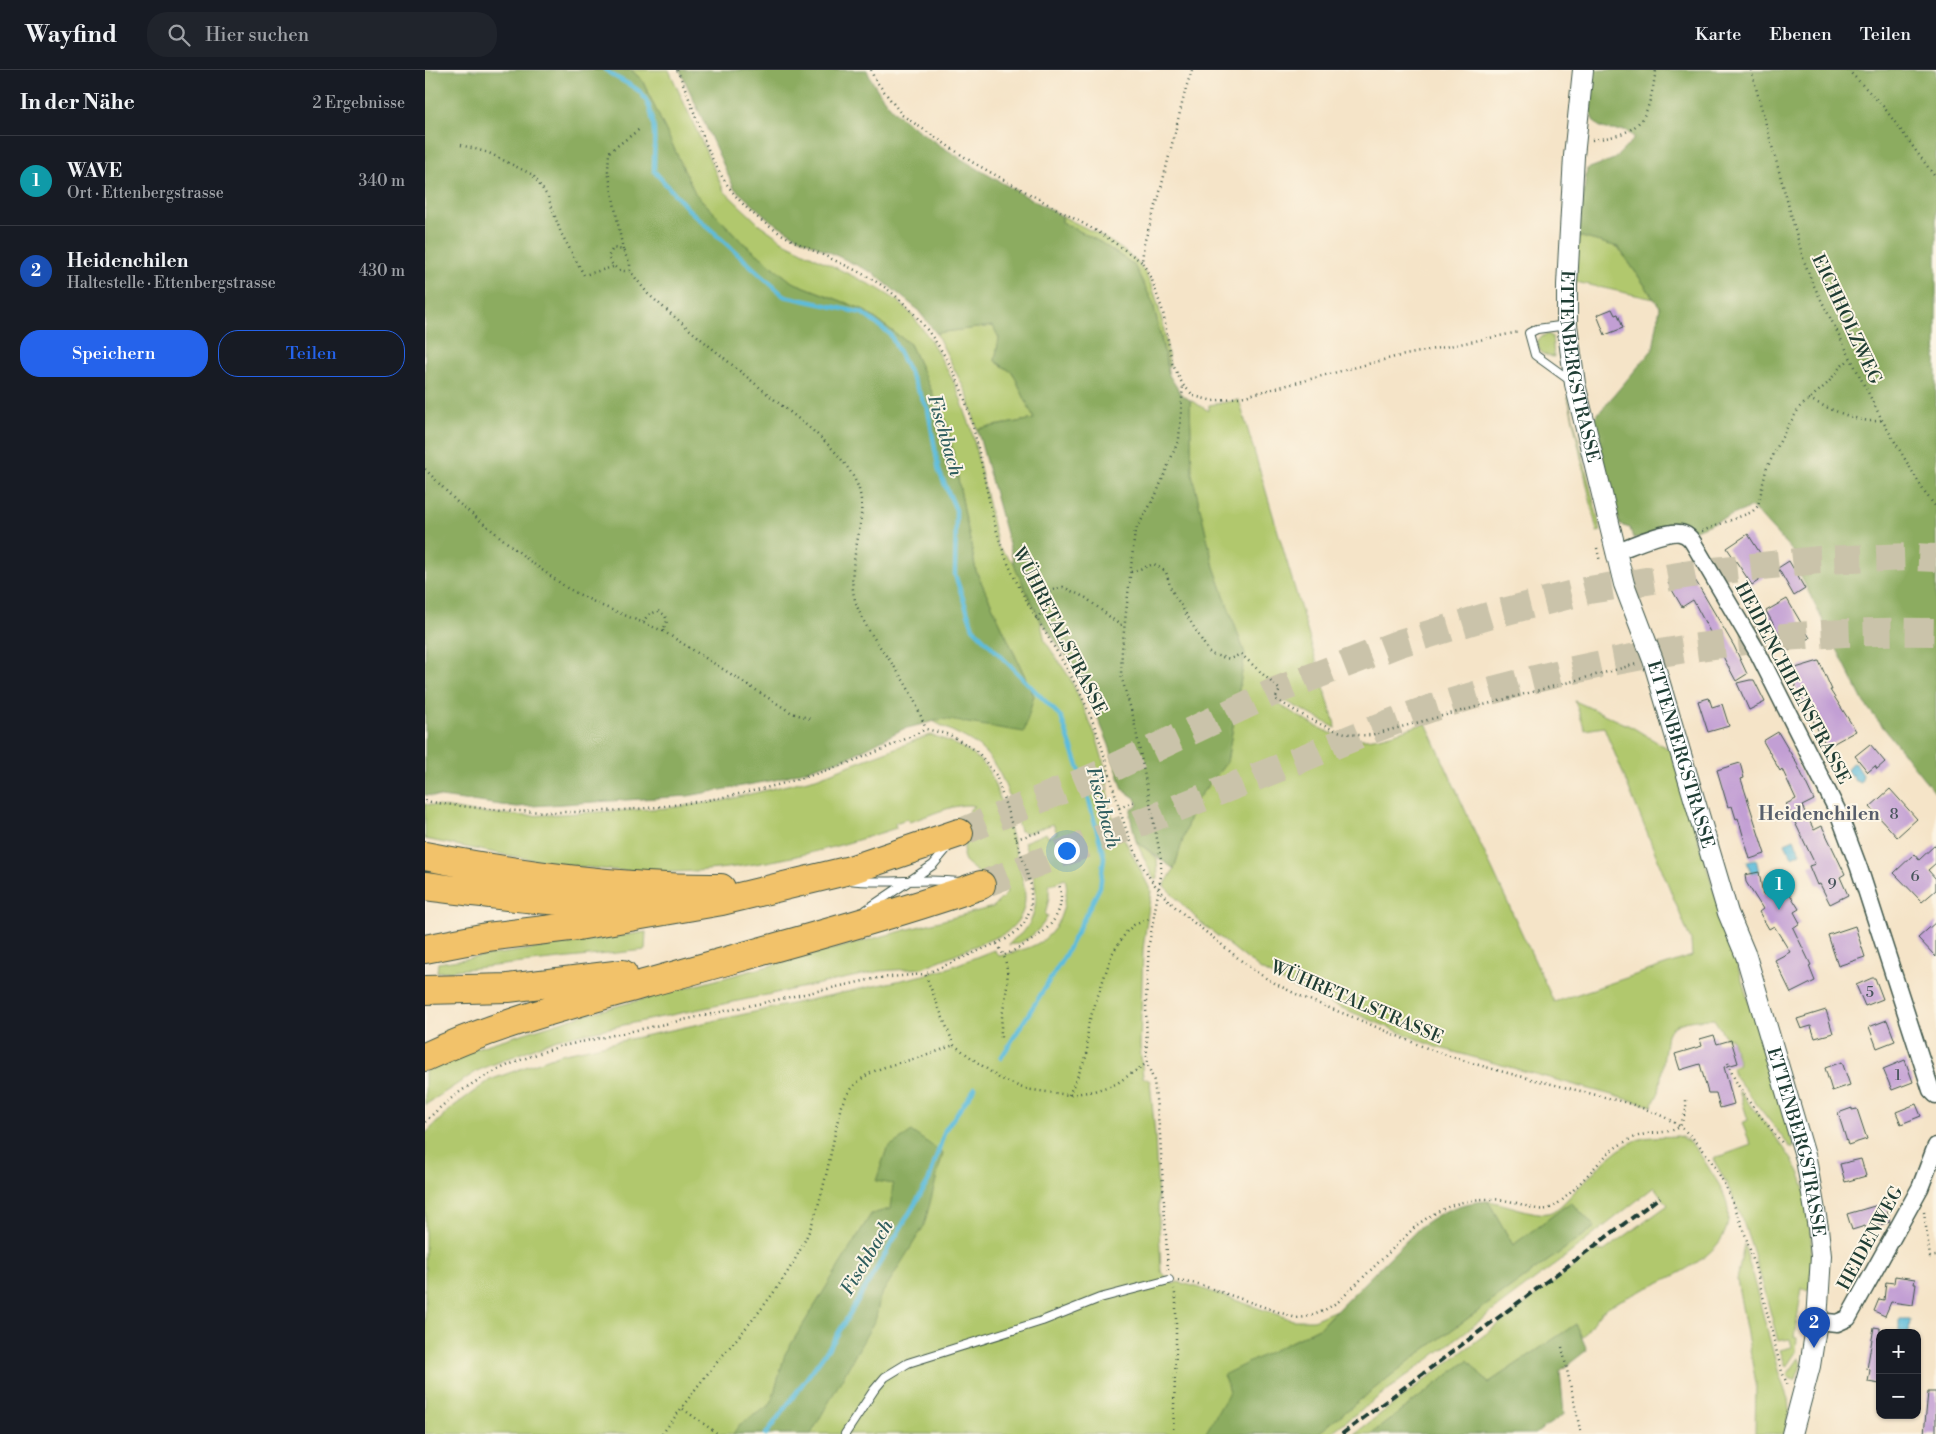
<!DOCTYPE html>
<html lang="de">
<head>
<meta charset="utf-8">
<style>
	body { margin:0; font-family:"Libre Bodoni",serif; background:#20242c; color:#f1f3f6 }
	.controls { position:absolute; right:15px; bottom:15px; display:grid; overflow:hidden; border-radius:10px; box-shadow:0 1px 4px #0004 }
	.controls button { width:45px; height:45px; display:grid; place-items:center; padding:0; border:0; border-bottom:1px solid #363941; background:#171b24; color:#f1f3f6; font:25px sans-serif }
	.you { position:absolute; left:641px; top:780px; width:18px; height:18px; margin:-12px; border:4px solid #fff; border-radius:50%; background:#1a73e8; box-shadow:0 0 0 8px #1a73e833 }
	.badge { display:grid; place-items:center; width:32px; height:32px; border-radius:50%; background:#2563eb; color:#fff; font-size:16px; font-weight:700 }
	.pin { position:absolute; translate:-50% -41px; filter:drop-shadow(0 1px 2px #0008) }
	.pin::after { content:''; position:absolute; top:26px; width:18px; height:15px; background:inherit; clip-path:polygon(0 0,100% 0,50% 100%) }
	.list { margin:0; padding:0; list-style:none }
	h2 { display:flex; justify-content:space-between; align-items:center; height:65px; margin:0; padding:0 20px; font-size:21px }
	h2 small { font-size:16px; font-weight:400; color:#9ea1a6 }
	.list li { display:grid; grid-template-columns:32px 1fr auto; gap:15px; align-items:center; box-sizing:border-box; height:90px; padding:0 20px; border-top:1px solid #363941 }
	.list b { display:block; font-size:19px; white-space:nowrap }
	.list p { margin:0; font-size:16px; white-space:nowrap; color:#9ea1a6 }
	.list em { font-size:16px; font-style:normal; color:#9ea1a6 }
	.actions { display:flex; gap:10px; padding:15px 20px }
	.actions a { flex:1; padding:11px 0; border:1px solid #2563eb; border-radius:20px; text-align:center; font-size:18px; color:#2563eb }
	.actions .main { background:#2563eb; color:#fff }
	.icon { flex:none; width:28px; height:28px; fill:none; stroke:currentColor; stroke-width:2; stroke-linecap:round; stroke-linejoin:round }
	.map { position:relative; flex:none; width:1511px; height:1364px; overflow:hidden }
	header { display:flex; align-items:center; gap:30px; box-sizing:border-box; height:70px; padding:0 25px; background:#171b24; border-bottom:1px solid #363941 }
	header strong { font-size:24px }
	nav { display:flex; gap:28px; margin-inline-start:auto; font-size:18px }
	.search { width:350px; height:45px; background:#20242c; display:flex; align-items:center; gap:12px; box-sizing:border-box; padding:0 18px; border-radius:20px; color:#9ea1a6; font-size:19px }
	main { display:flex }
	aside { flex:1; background:#171b24 }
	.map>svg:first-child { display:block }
</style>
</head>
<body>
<header>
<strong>Wayfind</strong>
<div class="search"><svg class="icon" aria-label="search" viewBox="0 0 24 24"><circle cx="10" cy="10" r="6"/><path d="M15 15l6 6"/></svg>Hier suchen</div>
<nav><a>Karte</a><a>Ebenen</a><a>Teilen</a></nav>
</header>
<main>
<aside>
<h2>In der Nähe<small>2 Ergebnisse</small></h2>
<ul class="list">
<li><span class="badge" style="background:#0f9aa8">1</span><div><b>WAVE</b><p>Ort · Ettenbergstrasse</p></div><em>340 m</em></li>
<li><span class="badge" style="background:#1a4fb4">2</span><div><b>Heidenchilen</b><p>Haltestelle · Ettenbergstrasse</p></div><em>430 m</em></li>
</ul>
<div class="actions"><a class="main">Speichern</a><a>Teilen</a></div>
</aside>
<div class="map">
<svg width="1511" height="1364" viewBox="0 0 1511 1364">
	<rect width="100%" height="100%" fill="#fcf5e5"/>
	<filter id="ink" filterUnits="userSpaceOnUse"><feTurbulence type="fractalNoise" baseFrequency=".02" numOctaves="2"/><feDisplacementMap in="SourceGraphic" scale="10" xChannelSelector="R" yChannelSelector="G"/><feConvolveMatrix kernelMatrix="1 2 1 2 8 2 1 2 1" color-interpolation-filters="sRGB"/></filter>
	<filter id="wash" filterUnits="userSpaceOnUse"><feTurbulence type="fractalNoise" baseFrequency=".0096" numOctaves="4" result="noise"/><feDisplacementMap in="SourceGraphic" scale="20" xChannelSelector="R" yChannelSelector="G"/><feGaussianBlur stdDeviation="1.12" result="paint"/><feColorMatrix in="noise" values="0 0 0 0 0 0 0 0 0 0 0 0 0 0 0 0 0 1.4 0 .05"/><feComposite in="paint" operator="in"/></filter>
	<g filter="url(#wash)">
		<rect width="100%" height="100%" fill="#f5e4c8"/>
		<path fill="#b1c86d" stroke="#688250" d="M206 0H244L299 121 334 154 361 173 452 218 473 231 487 245 505 269 530 314 546 358 573 477 589 493 615 549 620 571 645 608 671 666 682 704 684 739 726 821 718 879 715 976 718 1007 725 1011 730 1065 736 1201 748 1214 753 1212 772 1217 868 1250H888L911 1240 894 1258 865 1272 873 1364H0V1064L29 1036 65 1010 136 984 495 906 518 900 569 880 574 886C607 878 630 873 639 835 641 825 643 818 640 809L624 815V828L620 845 623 846C615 861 601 873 584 875 587 869 598 864 603 856 619 829 607 800 599 772L621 763 623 767 632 763 628 754 602 763 595 761C585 729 578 694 549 673 537 665 521 659 508 651L609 626 551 501 523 357 485 274 437 239 367 212 316 171 270 123 217 10Z
			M637 146C662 159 706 178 721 204 736 232 740 266 745 297H743L728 233 709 195 675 172 637 152Z
			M1153 166 1193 177 1229 229 1151 212Z
			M568 256 574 268 570 291 588 303 609 349 552 359 542 324 511 263Z
			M1121 264 1127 266 1129 287C1118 286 1112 281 1113 270Z
			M1143 327 1176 461 1172 462Z
			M765 330 784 341V335L814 330 911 658 851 626 848 631C874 645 902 668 933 669 955 670 980 659 1001 653L1054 771 1129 932 1267 886 1266 871 1179 657 1160 660 1150 631 1207 657 1245 680 1369 1077H1365L1309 1005 1307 997 1314 994 1306 968H1301L1289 949C1273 950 1251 949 1242 964L1234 1022 1227 1036 1011 977 871 919 836 900 775 852 739 816 749 799 769 733 802 692 820 584 789 497 767 404Z
			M505 665C526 671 547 680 561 697 572 710 601 810 600 828 600 844 592 853 581 863L497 898 456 901 132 969 54 1000 0 1035V1001L48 979 158 945 568 837 582 823 581 820 575 821 540 792 538 785 545 739 550 736C533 731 502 747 484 752L482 749 470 753 471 758C399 782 320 801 244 802 162 803 80 785 0 769V734L49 742 102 746 243 738 297 731 391 708Z
			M711 771 732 788 733 808 730 809 727 805Z
			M221 862 220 880 12 902 13 893Z
			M1314 1021C1330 1042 1369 1086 1377 1109 1384 1130 1391 1200 1384 1220L1377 1218 1369 1267 1372 1268 1371 1282 1361 1297 1355 1280 1367 1277 1365 1269 1353 1271C1336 1208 1322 1145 1288 1089L1326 1075 1317 1053 1323 1050Z
			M1253 1066C1270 1070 1281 1095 1290 1108 1342 1186 1230 1209 1181 1238 1172 1244 1164 1259 1157 1268L1151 1254 1063 1313 1043 1290 946 1364H929L1171 1180 1179 1181 1243 1135 1229 1117 1144 1184 904 1364H892L992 1285 1170 1157 1146 1132 1088 1175 1063 1131C1079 1133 1110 1146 1123 1143 1132 1141 1141 1131 1147 1124 1168 1104 1189 1076 1219 1068 1230 1066 1242 1067 1253 1066Z
			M1319 1174 1354 1304 1363 1329 1364 1339 1360 1364H1330L1331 1313 1312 1210Z
			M1374 1288 1376 1295 1371 1309H1366L1362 1305Z"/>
		<path fill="#8cac60" stroke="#56744a" d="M0 0H206L217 10 270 123 316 171 367 212 437 239 485 274 523 357 551 501 609 626 599 662 518 649 478 659 424 687 350 710 263 726 92 737 0 725Z
			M255 0H442C447 15 466 40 478 49 527 87 583 116 637 146V152L675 172 709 195 728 233 744 305 756 324 765 330 767 404 789 497 820 584 802 692 769 733 749 799 711 771 705 746 706 739 713 735 710 728 698 720 684 675 656 607 615 549 591 500 552 359 609 349 588 303 570 291 574 268 568 256 511 263 492 239 448 203 373 167 346 151 309 118Z
			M1169 0H1511V724L1439 633 1374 503 1383 498 1327 437 1268 461 1208 468 1205 458 1195 455 1167 351 1228 279 1235 237 1193 177 1153 166 1162 99 1189 89 1210 68 1200 60C1154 64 1165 32 1169 0Z
			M487 1062 518 1083 499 1156 455 1227 451 1248 386 1364H308L314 1355 346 1334 360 1284 446 1144 465 1139 468 1114 451 1111 462 1078Z
			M1063 1131 1088 1175 1146 1132 1170 1157 992 1285 892 1364H780L805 1321 798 1305 894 1258 995 1157C1016 1141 1036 1132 1063 1131Z
			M1151 1254 1162 1280 1135 1301 1139 1344 1110 1364H946L1043 1290 1063 1313Z"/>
		<path fill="#5dbcdb" stroke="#3e7c88" d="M1427 693 1431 694 1438 705 1436 713 1429 710 1428 705H1425L1422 700Z
			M1369 769 1375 783 1367 787 1360 773Z
			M1331 789 1334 802 1326 804 1322 791Z
			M1474 1249H1485L1484 1263 1474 1262Z"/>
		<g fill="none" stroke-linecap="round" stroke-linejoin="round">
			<path stroke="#5dbcdb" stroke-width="4.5" d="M181 0C191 10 209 14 217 24 233 44 229 77 229 101L263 139 359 226 437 243 465 264 503 340 514 401 531 440 530 505 548 558 636 647 660 716 679 787 675 817 639 887 576 988
				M341 1364 408 1272 504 1110 520 1060 550 1018"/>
		</g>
		<g id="blocks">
			<path fill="#c29fd4" d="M1187 239 1190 245 1193 244 1198 258 1180 265 1172 245Z
				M1323 464 1347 502 1327 515 1302 478Z
				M1259 491 1309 576 1322 604 1311 611 1268 530 1257 537 1243 513 1254 507 1248 497Z
				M1364 491 1380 519 1369 526 1353 498Z
				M1362 529 1385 568 1364 581 1341 541Z
				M1394 591 1407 620H1405L1431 661 1402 677 1371 618 1364 600Z
				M1325 610H1329L1340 632 1324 640 1312 613Z
				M1284 628 1287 637 1297 634 1304 656 1283 662 1273 631Z
				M1353 662 1372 694 1389 730 1377 736 1389 760 1397 756 1420 804 1415 807 1423 825 1405 834 1395 814 1392 815 1384 796 1390 794 1361 734 1371 729 1357 699 1355 701 1338 671Z
				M1445 674 1460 692 1452 699 1450 696 1443 702 1430 686Z
				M1315 693 1319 708 1316 709 1340 784 1325 789 1313 748 1311 749 1307 736 1303 737 1292 700Z
				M1465 719 1492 749 1472 767 1445 737Z
				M1511 774V793L1503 800 1511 809V820L1497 832 1469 803 1489 784 1494 790Z
				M1334 802 1338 825 1358 813 1374 839 1369 842 1375 853 1368 858 1386 895 1384 896 1390 911 1366 923 1350 890 1365 882 1349 856 1344 859 1334 842 1338 839 1321 812 1320 805Z
				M1511 852V887L1493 868Z
				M1430 856 1440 887 1413 896 1403 865Z
				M1447 908H1450L1458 929 1440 936 1431 915Z
				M1401 940 1408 963 1390 968 1386 956 1376 959 1372 949Z
				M1462 950 1470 971 1452 978 1444 957Z
				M1289 965 1292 974 1306 970 1313 993 1299 997 1309 1034 1295 1038 1291 1023H1283L1275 994 1255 1000 1250 984 1277 976 1275 969Z
				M1480 990 1488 1012 1467 1020 1458 999Z
				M1417 992 1425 1015 1407 1021 1400 998Z
				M1491 1034 1496 1046 1476 1054 1471 1042Z
				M1427 1038V1040L1432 1039 1442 1069 1423 1075 1413 1043Z
				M1436 1089 1441 1106 1420 1112 1415 1094Z
				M1460 1133 1465 1152 1441 1159 1440 1156 1427 1160 1422 1144Z
				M1470 1206 1490 1209 1489 1214H1491L1488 1235 1466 1232 1460 1246 1449 1241 1454 1229 1459 1230 1461 1212 1469 1213Z
				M1449 1257 1455 1258V1314L1443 1312 1445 1300 1442 1299Z
				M1503 1322H1511V1364H1499Z"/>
		</g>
	</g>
	<g filter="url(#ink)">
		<use href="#blocks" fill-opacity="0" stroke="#3f564a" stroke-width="1"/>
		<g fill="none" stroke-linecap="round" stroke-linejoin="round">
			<path stroke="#cac3aa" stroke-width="28" stroke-dasharray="28 14" stroke-linecap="butt" d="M534 763 671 706 853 620 975 573 1070 544 1164 520 1279 502 1394 490 1487 487 1511 488
				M556 815C656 776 755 737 854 698 904 678 953 656 1004 639 1165 588 1342 558 1511 562"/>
			<g stroke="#3f564a" stroke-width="10">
				<path id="service" d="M1142 255 1112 259 1104 263 1110 285 1146 311
					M424 810C461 815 498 807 534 812
					M441 840 508 795 524 776
					M420 1364 449 1320 460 1307 483 1293 617 1251 675 1228 744 1210"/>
			</g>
			<g stroke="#3f564a" stroke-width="19">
				<path id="minor" d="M1190 482C1204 477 1241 460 1255 463 1262 464 1267 470 1270 476L1333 583 1413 742 1434 798 1506 1020 1511 1025
					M1392 1251 1412 1253 1423 1248 1495 1118 1511 1076"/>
			</g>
			<g stroke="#3f564a" stroke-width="22">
				<g id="tertiary">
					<path id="s1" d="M1158 0 1149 86 1142 215V255L1150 314 1199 514 1228 590 1303 843 1321 886 1381 1089 1393 1158 1396 1186 1392 1251 1385 1296 1367 1364"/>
				</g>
			</g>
			<g stroke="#3f564a" stroke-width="30">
				<path id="motorway" d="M0 786C98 805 196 819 296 818
					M0 816C71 825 143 835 215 833
					M0 879 62 867 153 856 297 831 425 800 534 763
					M0 920 83 918 198 904
					M0 987C70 954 145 935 219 914 332 882 445 853 556 815"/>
			</g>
			<path stroke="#3f564a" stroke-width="2.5" stroke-dasharray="1 4" stroke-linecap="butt" d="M252 0C275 48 280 95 319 135 357 174 405 184 450 211 480 229 503 258 521 288 558 351 555 425 582 491 605 546 643 591 665 645 688 699 692 758 725 808 740 831 764 849 786 866 801 878 817 892 833 903 863 923 897 935 930 948 956 959 981 970 1007 980 1071 1003 1140 1016 1206 1034 1223 1040 1239 1045 1254 1056 1317 1103 1337 1229 1357 1302L1363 1316
				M446 0 449 8 477 45 547 92 677 164 717 192
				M767 0 761 18 734 126 719 173 717 192 727 210 738 242 747 293 758 315 769 326 788 331 820 326 970 287 1094 262
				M1326 0 1378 188 1387 212 1457 350 1500 423 1511 437
				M1423 0 1458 36 1511 108
				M1167 70C1219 64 1223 48 1231 0
				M36 75 64 83 108 105 123 127 136 163 159 205 188 197
				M198 180 183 101 184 82 216 58
				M205 201C193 202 188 197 183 187L188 178 198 180 205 194V201L223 224C263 259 304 292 345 326 375 351 415 377 432 414 446 446 421 490 429 526 438 563 469 590 486 624 492 635 496 647 501 659
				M1384 329C1401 337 1439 356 1457 350
				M0 399 31 431 106 492 142 518 175 535 238 561 242 551 240 545 233 541 223 545 218 552
				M1277 461 1327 442 1333 436 1341 400 1360 361 1375 337 1403 313 1415 297 1425 289
				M1172 478 1175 492
				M706 502 729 494 741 502 746 519 785 584 805 589 816 584 855 620 850 629C880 646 911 668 946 665L1212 594
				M611 549 618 541 625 521 638 517 661 528 695 555 700 554
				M238 561 367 643 386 649
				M0 731C167 758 349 736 501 659L525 665 552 681 571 705 606 815V837L600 852 591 862 581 869 500 904 529 975 574 1008 600 1019 644 1025 669 1021 691 1014 722 993
				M694 738 710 731
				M591 769 618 761
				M572 874C594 904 574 934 576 968
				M580 885C608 871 645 852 634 814
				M1303 993C1313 1024 1339 1049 1358 1074
				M644 1025 662 985 663 955 687 884 702 861 709 855 727 848
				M0 1052C40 1011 80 994 133 977L453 908 500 904
				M1499 1142 1505 1187 1511 1186
				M743 1200 735 1065 729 1011 722 993 721 929 724 874 736 806V789L708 646 696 606 697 579 710 461 730 427 754 369 758 315
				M753 1211 773 1214 871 1248C889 1247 899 1241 914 1231L992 1155C1023 1132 1054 1123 1092 1133 1102 1136 1112 1141 1122 1139 1140 1135 1171 1093 1187 1080 1197 1073 1209 1066 1222 1064 1234 1062 1243 1063 1255 1057L1261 1040V1028
				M1137 1277 1156 1364
				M258 1339 293 1364
				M237 1364C248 1350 258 1336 269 1321 306 1272 352 1229 379 1172 398 1135 406 1078 416 1036 433 999 460 997 496 987 507 984 518 979 529 975
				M748 1364 751 1280V1229L749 1219"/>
			<use href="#service" stroke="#fff" stroke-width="8"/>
			<use href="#minor" stroke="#fff" stroke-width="16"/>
			<use href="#tertiary" stroke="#fff" stroke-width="20"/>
			<use href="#motorway" stroke="#f2c26a" stroke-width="28"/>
			<path stroke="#1f3d34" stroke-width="4" stroke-dasharray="8 4" stroke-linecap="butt" d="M917 1364 1235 1127"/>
		</g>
	</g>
	<g text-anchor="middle" stroke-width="4" stroke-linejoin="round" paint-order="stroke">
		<g font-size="15" fill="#48565c">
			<text x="1469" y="749">8</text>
			<text x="1490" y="811">6</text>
			<text x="1407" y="819">9</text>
			<text x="1445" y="927">5</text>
			<text x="1473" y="1010">1</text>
		</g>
		<g font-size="18" fill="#1f3d34" stroke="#fcf5e5">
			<text transform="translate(1422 249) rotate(65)" y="6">EICHHOLZWEG</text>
			<text dy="6" stroke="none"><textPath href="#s1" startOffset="298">ETTENBERGSTRASSE</textPath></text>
			<text transform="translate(635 561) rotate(63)" y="6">WÜHRETALSTRASSE</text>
			<text transform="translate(1368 613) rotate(62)" y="6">HEIDENCHILENSTRASSE</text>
			<text dy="6" stroke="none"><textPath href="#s1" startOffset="701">ETTENBERGSTRASSE</textPath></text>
			<text transform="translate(932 932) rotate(23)" y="6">WÜHRETALSTRASSE</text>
			<text dy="6" stroke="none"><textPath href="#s1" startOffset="1106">ETTENBERGSTRASSE</textPath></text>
			<text transform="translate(1445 1168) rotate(-61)" y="6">HEIDENWEG</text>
		</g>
		<g font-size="19" font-style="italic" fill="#2e5d5e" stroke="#fcf5e5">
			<text transform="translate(521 365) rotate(74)" y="7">Fischbach</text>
			<text transform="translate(679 737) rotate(75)" y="7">Fischbach</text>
			<text transform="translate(441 1187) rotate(-59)" y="7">Fischbach</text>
		</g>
		<g font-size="19" font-weight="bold" fill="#585f6c" stroke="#fcf5e5">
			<text x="1394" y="750">Heidenchilen</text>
		</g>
	</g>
</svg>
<div class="controls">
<button>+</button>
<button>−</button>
</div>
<div class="you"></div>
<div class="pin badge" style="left:1354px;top:840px;background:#0f9aa8">1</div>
<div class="pin badge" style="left:1389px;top:1278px;background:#1a4fb4">2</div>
</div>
</main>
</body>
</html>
